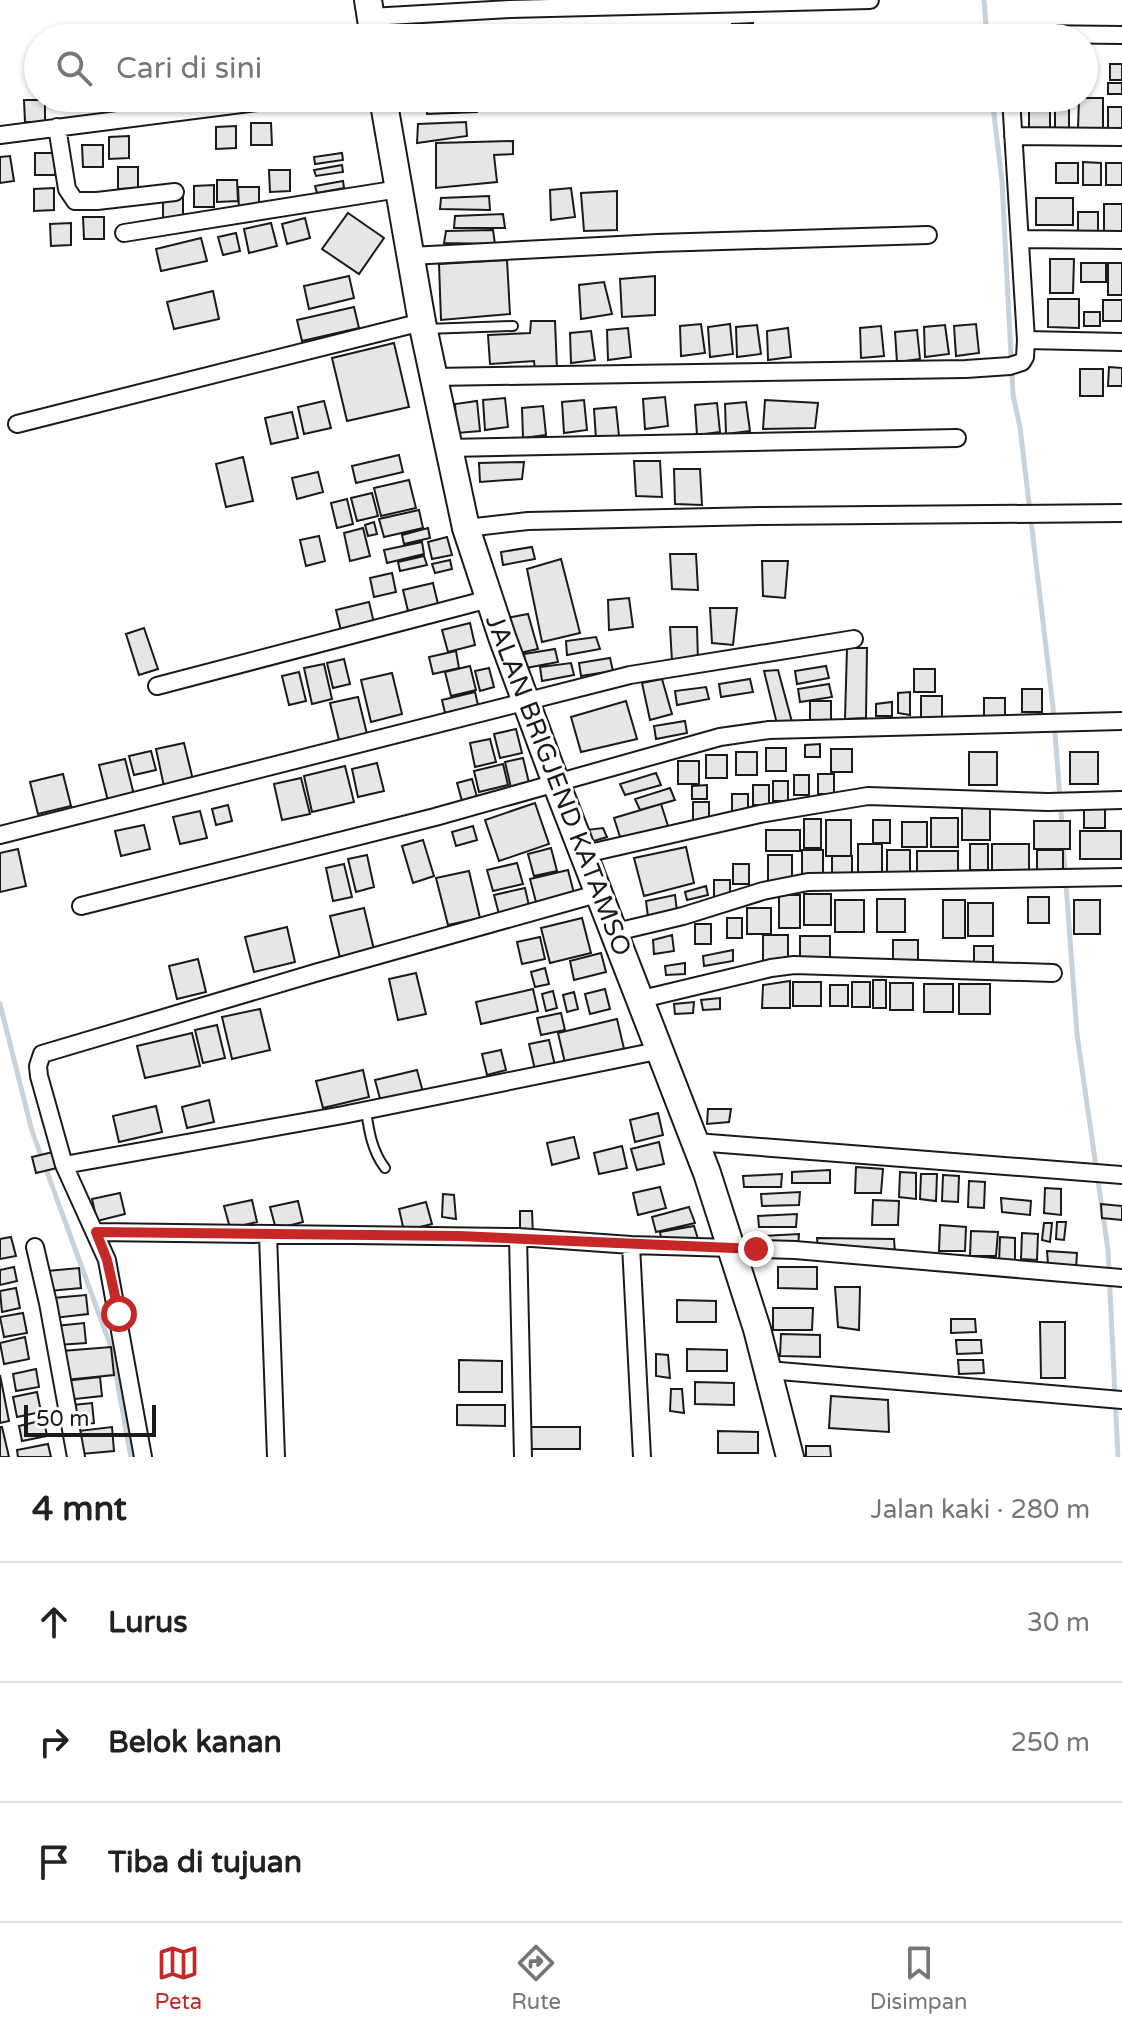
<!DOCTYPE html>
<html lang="id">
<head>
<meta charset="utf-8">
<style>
	body { margin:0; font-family:"Varela Round",sans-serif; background:#f2f2f2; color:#222 }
	.scale { position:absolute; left:24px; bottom:20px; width:132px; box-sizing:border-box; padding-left:8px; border:4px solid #1a1a1a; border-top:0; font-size:22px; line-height:28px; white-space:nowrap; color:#1a1a1a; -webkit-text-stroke:6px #fff; paint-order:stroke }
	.stop { position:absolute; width:24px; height:24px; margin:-18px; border:6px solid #c62828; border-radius:50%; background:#fff }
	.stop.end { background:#c62828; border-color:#fff; box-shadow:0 2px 8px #0008 }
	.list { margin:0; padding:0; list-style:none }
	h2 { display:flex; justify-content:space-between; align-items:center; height:104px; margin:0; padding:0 32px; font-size:34px }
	h2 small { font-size:26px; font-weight:400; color:#767676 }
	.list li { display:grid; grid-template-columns:52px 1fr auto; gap:24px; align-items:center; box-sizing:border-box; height:120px; padding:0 32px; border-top:2px solid #e0e0e0 }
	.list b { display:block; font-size:30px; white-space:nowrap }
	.list em { font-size:26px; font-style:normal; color:#767676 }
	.icon { flex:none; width:44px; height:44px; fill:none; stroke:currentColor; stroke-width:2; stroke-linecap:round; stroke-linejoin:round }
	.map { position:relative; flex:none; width:1122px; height:1457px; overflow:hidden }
	.search { position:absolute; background:#fff; box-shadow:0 2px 6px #0004; left:24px; right:24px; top:24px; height:88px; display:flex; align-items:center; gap:20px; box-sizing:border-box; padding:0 28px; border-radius:44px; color:#767676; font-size:30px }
	.sheet { height:464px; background:#fff }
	nav { display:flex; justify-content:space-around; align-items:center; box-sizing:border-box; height:112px; border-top:2px solid #e0e0e0; background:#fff; font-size:22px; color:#767676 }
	nav a { display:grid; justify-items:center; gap:4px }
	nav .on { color:#c62828 }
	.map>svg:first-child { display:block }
</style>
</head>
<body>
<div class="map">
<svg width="1122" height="1457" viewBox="0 0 1122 1457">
	<rect width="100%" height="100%" fill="#fff"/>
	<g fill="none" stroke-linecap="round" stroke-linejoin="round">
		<path stroke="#c6d2dc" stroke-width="5" d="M984 0 987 38
			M992 98 1002 181 1013 395 1020 427 1053 707 1062 825
			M1063 843 1077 1034 1108 1250 1118 1457
			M0 1004 32 1131 111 1347 131 1457"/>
	</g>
	<path fill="#e6e6e6" stroke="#1a1a1a" stroke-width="2" d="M753 23 754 38H733L732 24Z
		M617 26H637L638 38H618Z
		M724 26 725 38H704L703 27Z
		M498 27H518V38H498Z
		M675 28H695L696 38H676Z
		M542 29H562V38H542Z
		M572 29H592L593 38H572Z
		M468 31V38H448L447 32Z
		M473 31H493V38H473Z
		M1110 64H1122V80H1110Z
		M1108 83H1122V94H1108Z
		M87 98H107V109L87 110Z
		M120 98H140V112L120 113Z
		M144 98H164V112H144Z
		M173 98H193V105H173Z
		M428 98H475L477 112 427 114Z
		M1079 98H1103V128H1078Z
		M24 100H45V122H25Z
		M1029 106H1050V129L1029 128Z
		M1055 107H1069V130H1055Z
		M1108 107H1122V129H1108Z
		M466 122 467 136 417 143 418 124Z
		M251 123H271L272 145H251Z
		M236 126V148L216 149V127Z
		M129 136V158L109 159V137Z
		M513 141V154L494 155 497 182 436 188V143Z
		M82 145H103V167H83Z
		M35 153H55V175H35Z
		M342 153 343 160 315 164 314 157Z
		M10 156 14 181 0 183V157Z
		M1083 162 1101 163V185H1083Z
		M1056 163H1078V183H1056Z
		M1106 163H1122V185H1106Z
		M342 165 343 172 316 176 314 170Z
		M118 167H138V188L118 189Z
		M269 170H290V191L270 192Z
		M217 180H237L238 201 217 202Z
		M343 181 344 188 317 193 315 186Z
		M214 185V207H194V186Z
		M238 187H259V209H239Z
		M54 188V210L34 211V189Z
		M571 188 575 217 551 220 550 190Z
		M617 191V230L584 231 581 193Z
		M183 195V217L163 218V196Z
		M489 196 490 210 440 209 441 198Z
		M1036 198H1073V225H1036Z
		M1104 204H1122V231H1104Z
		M1078 212H1098V231H1078Z
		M348 213 384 238 359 274 322 249Z
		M503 214 505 228H454L455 216Z
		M83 217H104V239H84Z
		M305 218 310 238 287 244 282 224Z
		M71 223V245L51 246 50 224Z
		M271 223 277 246 249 253 244 229Z
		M493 230 495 244 444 243 446 231Z
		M236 233 240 251 223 255 218 237Z
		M201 238 207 261 161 271 156 249Z
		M1050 259H1074L1073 293H1050Z
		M507 260 510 314 441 320 439 264Z
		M1081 263H1106V282H1081Z
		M1108 263H1122V295H1108Z
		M349 276 354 298 309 309 304 286Z
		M655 276V315L622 317 620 279Z
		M604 282 612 314 581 319 579 285Z
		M213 291 219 319 174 329 167 302Z
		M1048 299H1079V328L1048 327Z
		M1103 300H1122V321H1103Z
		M354 307 359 328 302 341 297 320Z
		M1084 312H1100V326H1084Z
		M531 321H555L557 370H535L534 361 490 364 488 335 530 333Z
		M701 324 705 353 681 356 680 326Z
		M730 324 733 354 710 357 708 327Z
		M976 324 979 353 956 356 954 326Z
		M757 325 761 354 737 357 736 327Z
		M945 325 949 354 925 357 924 327Z
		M881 326 884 356 861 358 860 328Z
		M628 328 631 357 608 360 607 330Z
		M788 328 791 357 768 360 767 331Z
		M917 330 920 359 897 362 895 332Z
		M591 331 595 360 571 363 570 333Z
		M394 343 409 407 347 421 332 358Z
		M1109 367 1122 368V386H1108Z
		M1080 369H1103V396H1080Z
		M665 397 668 426 645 429 643 399Z
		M505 398 508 427 485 430 483 400Z
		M584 400 587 430 564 433 562 402Z
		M765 400 818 403 815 428 763 429Z
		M324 401 331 428 304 434 298 407Z
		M477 401 480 431 457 433 455 404Z
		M746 402 750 431 726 434 725 404Z
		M717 403 720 432 697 435 695 405Z
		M543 406 546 435 523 438 522 408Z
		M616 407 619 436 596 439 594 409Z
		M292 412 298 438 271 444 265 418Z
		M399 455 403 472 356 483 352 466Z
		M243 457 253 501 226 507 216 464Z
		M634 461H660L662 497 636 496Z
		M524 462 522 479 480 482 479 463Z
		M674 469H700L702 505 675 504Z
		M318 472 323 492 297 499 292 478Z
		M409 480 416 508 381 516 374 488Z
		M372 493 378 516 357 521 351 498Z
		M347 499 353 524 337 528 331 503Z
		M419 510 423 528 384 537 379 519Z
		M374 522 377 534 368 536 365 525Z
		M363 528 370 556 350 561 344 533Z
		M428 528 430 538 404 544 402 535Z
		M319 536 325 561 306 566 300 540Z
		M447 537 452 555 432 559 428 542Z
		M422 542 424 554 387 563 384 550Z
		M532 547 535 559 503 565 501 552Z
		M670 554H696L698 590 672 589Z
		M424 556 427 565 400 571 398 562Z
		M561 559 580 633 542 642 527 569Z
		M450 560 452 569 435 573 432 564Z
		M762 561H788L785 598 763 596Z
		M392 573 396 592 374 597 370 578Z
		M433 583 438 604 408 611 403 590Z
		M629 598 633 627 609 630 608 600Z
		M369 602 374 623 341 631 336 610Z
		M710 608H737L733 645 712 643Z
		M528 614 538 649 515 654 507 618Z
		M470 623 475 645 448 652 442 630Z
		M670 627H697L698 661H672Z
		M144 628 158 669 139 675 126 634Z
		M596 637 600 649 567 655 566 641Z
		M847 648H867L866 718 845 719Z
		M555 649 558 662 526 668 524 654Z
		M456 651 459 668 433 674 429 657Z
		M610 658 613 671 581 676 579 663Z
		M344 659 350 684 333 688 327 663Z
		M571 663 574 675 542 681 540 667Z
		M324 664 332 699 312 704 304 668Z
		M470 666 476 690 451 696 445 672Z
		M826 666 829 678 797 684 795 671Z
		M489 668 494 687 480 691 475 671Z
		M914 669H935V692H914Z
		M778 670 792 722 777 724 764 671Z
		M299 672 306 701 289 705 282 676Z
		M392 673 402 714 371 722 361 680Z
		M662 679 672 714 650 720 642 683Z
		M750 679 753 692 721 697 719 684Z
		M829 684 832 697 800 702 798 689Z
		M706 687 709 699 677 705 675 691Z
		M1022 689H1042V712H1022Z
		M475 692 478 705 445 713 442 700Z
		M910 692V715L898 713V693Z
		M921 696H942V718H921Z
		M358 697 367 734 339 740 330 703Z
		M984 698H1005V721H984Z
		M626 701 637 739 581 752 571 717Z
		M810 701H831V724H810Z
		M892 702V716H876V704Z
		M685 721 687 733 656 739 654 726Z
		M516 729 522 753 500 758 494 734Z
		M490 739 496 762 475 767 470 743Z
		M184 743 194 784 165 791 156 749Z
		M820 744V757H805V745Z
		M766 748H786V771H766Z
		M831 749H852V772H831Z
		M151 751 156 770 134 775 129 756Z
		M736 752H757V775H736Z
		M969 752H997V785H969Z
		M1070 752H1098V784H1070Z
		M706 755H727V778H706Z
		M523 758 530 787 512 792 505 762Z
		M125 759 135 799 109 805 99 765Z
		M678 761H699V784H678Z
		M377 763 384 791 358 797 352 769Z
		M503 764 508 785 479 792 474 771Z
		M345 766 354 802 312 812 304 776Z
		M656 773 661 785 625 795 620 784Z
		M63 774 71 806 38 814 30 782Z
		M818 774H834V794H818Z
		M794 775H809V795H794Z
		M301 778 310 814 282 820 274 784Z
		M472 779 477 797 462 801 457 783Z
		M773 781H788V801H773Z
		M707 785V799H692V786Z
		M753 785H769V805H753Z
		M670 788 675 800 640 810 635 799Z
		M732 794H748V814H732Z
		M693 802H709V822H693Z
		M535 803 549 844 499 861 485 820Z
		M661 804 668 826 621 840 614 818Z
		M228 805 232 821 216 825 212 809Z
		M1084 805H1105V828H1084Z
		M962 808H990V840H962Z
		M200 811 207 838 180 844 173 817Z
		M931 818H958V847H931Z
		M804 819H821V848H804Z
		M826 820H851V856H826Z
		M873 820H890V843H873Z
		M1034 821H1070V849H1034Z
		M902 822H927V847H902Z
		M144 825 150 849 121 856 115 831Z
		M473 826 477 840 456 846 452 832Z
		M603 828 607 837 590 842 586 830Z
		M766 830H800V851H766Z
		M1080 831H1121V859H1080Z
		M423 840 434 876 413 883 402 846Z
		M858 844H882V877H858Z
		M970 844H988V870H970Z
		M992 844H1029V872H992Z
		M686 847 694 883 644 896 634 858Z
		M551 848 557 871 534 876 528 854Z
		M18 849 26 886 0 892V853Z
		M802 850H823V881H802Z
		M887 850H910V874H887Z
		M1037 850H1063V872H1037Z
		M917 851H958V876H917Z
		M367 855 374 887 356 892 348 859Z
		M768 855H792V883H768Z
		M832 856H852V880H832Z
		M517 863 523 884 493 891 487 870Z
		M344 864 352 897 333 901 326 868Z
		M733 864H749V884H733Z
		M568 870 575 897 537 906 530 879Z
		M469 871 480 918 448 925 436 878Z
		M714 880H730V899H714Z
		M706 886 708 895 687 900 685 892Z
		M525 888 530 910 500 918 494 895Z
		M804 894H831V925H804Z
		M675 895 677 911 648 917 646 901Z
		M779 895H800V928H779Z
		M1028 897H1049V923H1028Z
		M877 899H905V932H877Z
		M835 900H864V932H835Z
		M943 900H965V938H943Z
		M1074 900H1100V934H1074Z
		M968 903H993V936H968Z
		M364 908 375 954 341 962 330 916Z
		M747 908H771V934H747Z
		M582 918 591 953 550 963 541 928Z
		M727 918H742V938H727Z
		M695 924H711V944H695Z
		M287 927 295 962 254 972 245 937Z
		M672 935 674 951 654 954 653 940Z
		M763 935H788V964H763Z
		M800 936H830V963H800Z
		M540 937 545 959 522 964 517 942Z
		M893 940H918V964H893Z
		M974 946H993V964H974Z
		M733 950V961L704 966 703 956Z
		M601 953 606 972 574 980 570 961Z
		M198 959 206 992 177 999 169 966Z
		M685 963V974L666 975 665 966Z
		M545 968 549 984 535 987 531 972Z
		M416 973 426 1014 398 1020 389 979Z
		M873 980H886V1008H873Z
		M790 981V1008H762L763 985Z
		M793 982H821V1006H793Z
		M852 982H870V1007H852Z
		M890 983H913V1010H890Z
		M924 984H953V1012H924Z
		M959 984H990V1014H959Z
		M830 985H848V1006H830Z
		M533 989 538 1011 481 1024 476 1002Z
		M605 989 610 1009 590 1014 585 994Z
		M553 991 557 1008 546 1011 542 994Z
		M574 992 578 1009 567 1012 563 995Z
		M720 998V1009L703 1010 701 1000Z
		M694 1002 693 1013 675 1014 674 1004Z
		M260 1009 270 1050 232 1059 222 1017Z
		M561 1013 565 1030 541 1035 537 1018Z
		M617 1019 625 1053 566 1067 558 1033Z
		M217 1025 225 1058 203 1063 195 1030Z
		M192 1033 200 1066 145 1078 137 1046Z
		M549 1040 556 1070 536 1074 529 1044Z
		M501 1050 506 1070 487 1075 482 1054Z
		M363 1070 369 1097 323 1108 316 1081Z
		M417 1070 424 1096 382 1106 375 1080Z
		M209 1100 214 1122 187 1128 182 1107Z
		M156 1106 162 1132 119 1142 113 1116Z
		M708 1109H731L729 1122 707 1124Z
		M658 1113 663 1135 635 1142 630 1120Z
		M574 1137 579 1158 552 1165 547 1143Z
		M659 1142 664 1164 637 1170 631 1149Z
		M622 1146 627 1168 599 1174 594 1153Z
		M53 1152 57 1168 36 1173 32 1157Z
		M856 1167 883 1169 881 1193H855Z
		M830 1170V1183H792V1172Z
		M900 1172 916 1173V1199L899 1197Z
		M782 1174 781 1187H744L743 1176Z
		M921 1174H937L936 1201 920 1199Z
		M943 1175 959 1176 958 1202 942 1201Z
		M969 1181 985 1182 984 1208 968 1207Z
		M660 1187 666 1208 638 1215 633 1193Z
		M1045 1188 1061 1189V1215L1044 1213Z
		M800 1192 799 1205 762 1206 761 1194Z
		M120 1193 125 1214 97 1221 92 1199Z
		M443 1194 454 1195 456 1219 442 1217Z
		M1001 1198 1031 1201 1030 1215 1002 1212Z
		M252 1200 257 1222 230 1228 224 1206Z
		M873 1200 899 1201 898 1225H872Z
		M298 1201 303 1222 276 1229 270 1207Z
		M426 1202 432 1224 404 1231 399 1209Z
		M1101 1204 1122 1206V1220L1102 1218Z
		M689 1207 695 1223 656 1232 652 1217Z
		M520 1211H532L533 1235 520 1233Z
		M797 1214 796 1227H759L758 1216Z
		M1057 1222H1066L1064 1240 1056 1239Z
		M1044 1223H1052L1050 1242 1042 1240Z
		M940 1225 966 1227 965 1251H939Z
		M694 1226 698 1239 662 1244 660 1232Z
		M971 1231 998 1232 996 1256H970Z
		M1022 1233 1038 1234 1037 1260 1021 1259Z
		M799 1234 798 1247 760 1248V1236Z
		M11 1237 16 1256 0 1259V1239Z
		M1000 1237 1015 1238V1264L999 1263Z
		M817 1238 894 1239 895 1253 818 1249Z
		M1047 1251 1077 1253 1076 1268 1048 1264Z
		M14 1267 17 1281 0 1285V1270Z
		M778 1267H817V1289L778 1288Z
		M79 1268 81 1288 49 1291 47 1271Z
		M835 1287H860L859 1330 838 1327Z
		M16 1288 20 1308 2 1312 0 1291Z
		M86 1295 88 1314 54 1318 53 1298Z
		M677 1300 716 1301V1322H677Z
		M773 1308H813L812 1330H773Z
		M23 1313 27 1333 4 1337 0 1317Z
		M951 1319H975L976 1332 951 1333Z
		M1040 1322H1065V1378H1041Z
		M84 1323 86 1343 58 1345 56 1326Z
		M781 1334 820 1335V1357L780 1356Z
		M25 1337 29 1359 4 1364 0 1343Z
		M956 1340H981L982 1353 957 1354Z
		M111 1347 114 1375 65 1380 62 1351Z
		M687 1349 727 1350V1371H687Z
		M656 1354 668 1355 670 1378 656 1376Z
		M459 1360 502 1361V1392H459Z
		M958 1360H983L984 1373 959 1374Z
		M36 1369 39 1387 16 1391 13 1374Z
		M0 1375 9 1421 0 1423Z
		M100 1377 102 1396 66 1400 64 1381Z
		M695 1382 734 1383V1405L695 1404Z
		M671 1389H682L684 1413 670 1411Z
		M37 1392 41 1412 17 1417 13 1397Z
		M831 1396 888 1400 889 1432 829 1428Z
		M92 1403 94 1423 75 1425 73 1405Z
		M457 1405H505V1426L457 1425Z
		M44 1420 47 1436 22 1441 19 1426Z
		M0 1427H2L9 1457H0Z
		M112 1427 114 1451 81 1454 78 1431Z
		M526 1427H580V1449H526Z
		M718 1431 758 1432V1453H718Z
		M48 1444 51 1457H18L17 1450Z
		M806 1446H830L831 1457H806Z"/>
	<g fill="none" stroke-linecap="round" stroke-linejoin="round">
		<g stroke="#1a1a1a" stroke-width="12">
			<path id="service" d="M426 329 513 326
				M366 1111C369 1131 372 1151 385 1168"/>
		</g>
		<g stroke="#1a1a1a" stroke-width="20">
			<path id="minor" d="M370 17 510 9 870 0
				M1014 38 1032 34 1122 35
				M57 127 67 189 75 201H97L175 192
				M0 135 289 98
				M1013 136 1122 137
				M124 233 399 189
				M1020 239 1122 240
				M410 256 657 243 928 235
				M1026 340 1122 342
				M433 377 966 369 1010 366 1022 362 1025 357 1026 340 1011 98
				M17 424 422 322
				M447 448 957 438
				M466 528 528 521 760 516 1122 513
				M157 686 489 599
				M0 835 630 675 854 639
				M585 854 760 814 868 796 1048 802 1122 800
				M600 893 315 973 42 1054 38 1066 39 1076 64 1165 343 1115 662 1050
				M81 906 435 817 720 737 769 730 1122 721
				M616 932 683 916 763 891 808 882 1122 877
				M642 999 771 968 794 965 1053 973
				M696 1142 1122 1175
				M64 1165 107 1260 143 1457
				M96 1232 518 1237 631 1245 795 1250 1122 1278
				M268 1235 276 1457
				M518 1237 523 1457
				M631 1245 642 1457
				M35 1247 48 1303 76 1457
				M768 1370 1122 1400"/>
		</g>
		<g stroke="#1a1a1a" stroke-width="30">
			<path id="trunk" d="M368 0 374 38
				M383 98 422 322 466 528 502 637 556 783 707 1173 757 1329 790 1457"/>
		</g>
		<use href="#service" stroke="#fff" stroke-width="8"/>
		<use href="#minor" stroke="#fff" stroke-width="16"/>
		<use href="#trunk" stroke="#fff" stroke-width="26"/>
	</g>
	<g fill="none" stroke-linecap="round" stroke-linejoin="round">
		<path stroke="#c62828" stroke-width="10" d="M119 1314 107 1260 96 1232 459 1236 756 1249"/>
	</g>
	<g text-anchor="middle" stroke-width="6" stroke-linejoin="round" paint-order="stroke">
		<g font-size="26" fill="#1a1a1a" stroke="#fff">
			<text transform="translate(559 785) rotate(69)" y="9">JALAN BRIGJEND KATAMSO</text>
		</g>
	</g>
</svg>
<div class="scale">50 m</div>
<div class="stop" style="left:119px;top:1314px"></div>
<div class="stop end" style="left:756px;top:1249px"></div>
<div class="search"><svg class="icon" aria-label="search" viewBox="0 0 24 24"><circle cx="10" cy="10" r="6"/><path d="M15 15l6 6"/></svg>Cari di sini</div>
</div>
<section class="sheet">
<h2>4 mnt<small>Jalan kaki · 280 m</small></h2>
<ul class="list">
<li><svg class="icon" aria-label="ahead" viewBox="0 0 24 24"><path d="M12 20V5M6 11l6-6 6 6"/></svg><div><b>Lurus</b></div><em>30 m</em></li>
<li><svg class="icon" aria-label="right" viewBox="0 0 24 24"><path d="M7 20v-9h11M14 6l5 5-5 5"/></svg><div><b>Belok kanan</b></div><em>250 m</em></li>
<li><svg class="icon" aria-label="arrive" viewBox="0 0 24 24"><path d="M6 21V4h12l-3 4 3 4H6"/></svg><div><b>Tiba di tujuan</b></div></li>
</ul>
</section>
<nav>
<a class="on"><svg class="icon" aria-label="map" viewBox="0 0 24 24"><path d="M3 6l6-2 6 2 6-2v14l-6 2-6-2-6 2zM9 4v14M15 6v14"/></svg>Peta</a>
<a><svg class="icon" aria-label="directions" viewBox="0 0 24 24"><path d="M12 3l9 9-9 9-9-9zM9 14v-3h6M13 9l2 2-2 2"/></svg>Rute</a>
<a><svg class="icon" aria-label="saved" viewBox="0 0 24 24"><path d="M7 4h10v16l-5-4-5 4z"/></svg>Disimpan</a>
</nav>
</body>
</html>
